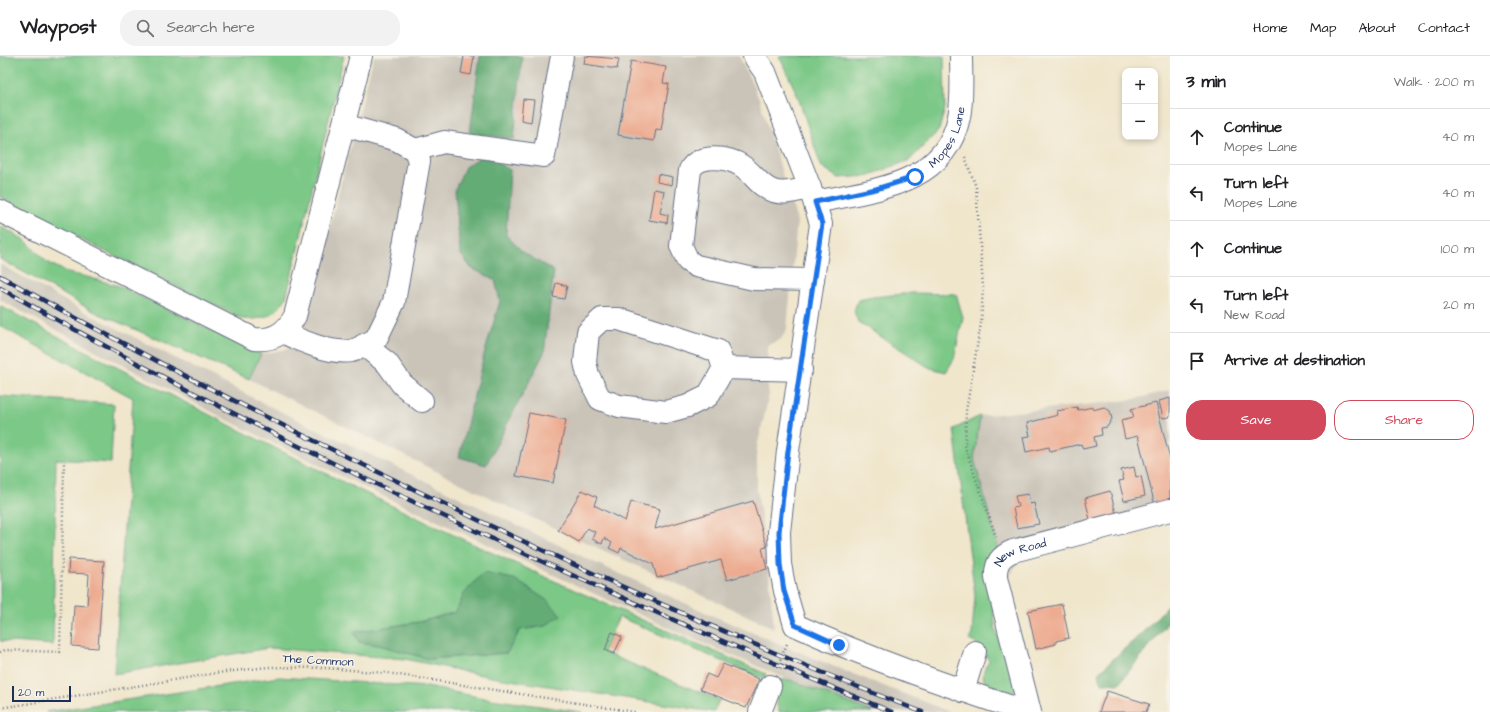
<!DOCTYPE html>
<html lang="en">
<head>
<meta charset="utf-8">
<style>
	body { margin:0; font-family:"Architects Daughter",sans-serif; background:#f2f2f2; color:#202124 }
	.controls { position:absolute; right:12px; top:12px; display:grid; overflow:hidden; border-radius:8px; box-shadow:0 2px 6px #0003 }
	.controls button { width:36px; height:36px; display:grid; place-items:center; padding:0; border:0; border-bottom:1px solid #e0e0e0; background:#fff; color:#202124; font:20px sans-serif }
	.scale { position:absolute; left:12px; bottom:10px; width:59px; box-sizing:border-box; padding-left:4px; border:2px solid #1b2f5e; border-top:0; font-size:11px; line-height:14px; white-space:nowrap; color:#1b2f5e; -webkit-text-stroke:3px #f7f3e8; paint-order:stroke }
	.stop { position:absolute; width:12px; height:12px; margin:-9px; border:3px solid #1a73e8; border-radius:50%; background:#fff }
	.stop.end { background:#1a73e8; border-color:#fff; box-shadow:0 1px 4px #0008 }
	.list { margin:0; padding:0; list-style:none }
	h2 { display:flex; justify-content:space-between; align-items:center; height:52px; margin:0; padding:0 16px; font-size:17px }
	h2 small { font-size:13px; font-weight:400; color:#757577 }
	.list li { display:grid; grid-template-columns:26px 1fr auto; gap:12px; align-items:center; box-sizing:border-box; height:56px; padding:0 16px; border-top:1px solid #e0e0e0 }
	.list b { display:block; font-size:15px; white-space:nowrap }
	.list p { margin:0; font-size:13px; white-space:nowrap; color:#757577 }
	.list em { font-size:13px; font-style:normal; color:#757577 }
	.actions { display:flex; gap:8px; padding:12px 16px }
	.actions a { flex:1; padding:9px 0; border:1px solid #d1495b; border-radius:16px; text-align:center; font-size:14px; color:#d1495b }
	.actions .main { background:#d1495b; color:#fff }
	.icon { flex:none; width:22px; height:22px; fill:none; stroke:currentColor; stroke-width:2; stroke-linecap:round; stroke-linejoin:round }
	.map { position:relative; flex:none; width:1170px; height:656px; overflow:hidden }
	header { display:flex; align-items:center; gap:24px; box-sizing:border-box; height:56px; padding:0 20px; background:#fff; border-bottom:1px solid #e0e0e0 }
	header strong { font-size:19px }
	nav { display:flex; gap:22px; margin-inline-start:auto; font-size:14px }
	.search { width:280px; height:36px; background:#f2f2f2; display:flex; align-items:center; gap:10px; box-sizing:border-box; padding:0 14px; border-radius:16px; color:#757577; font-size:15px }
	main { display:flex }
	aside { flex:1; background:#fff }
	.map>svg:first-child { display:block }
</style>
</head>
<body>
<header>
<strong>Waypost</strong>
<div class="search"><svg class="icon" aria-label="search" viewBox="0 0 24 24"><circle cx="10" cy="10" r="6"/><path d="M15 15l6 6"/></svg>Search here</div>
<nav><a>Home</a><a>Map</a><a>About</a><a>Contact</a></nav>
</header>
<main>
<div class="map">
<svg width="1170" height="656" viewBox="0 0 1170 656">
	<rect width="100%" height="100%" fill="#f7f3e8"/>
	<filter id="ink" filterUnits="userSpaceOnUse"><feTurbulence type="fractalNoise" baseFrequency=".025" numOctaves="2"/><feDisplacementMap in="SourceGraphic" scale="8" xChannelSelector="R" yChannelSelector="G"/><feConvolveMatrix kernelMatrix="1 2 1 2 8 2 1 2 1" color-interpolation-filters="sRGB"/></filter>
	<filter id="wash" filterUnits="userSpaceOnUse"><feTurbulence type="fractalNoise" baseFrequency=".012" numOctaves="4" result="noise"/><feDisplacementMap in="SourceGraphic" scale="16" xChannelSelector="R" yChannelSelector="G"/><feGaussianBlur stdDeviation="0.9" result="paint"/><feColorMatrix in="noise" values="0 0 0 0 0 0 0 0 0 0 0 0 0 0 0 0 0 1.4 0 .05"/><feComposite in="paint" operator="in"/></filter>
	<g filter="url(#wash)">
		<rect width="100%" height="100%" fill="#f0e6cc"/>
		<path fill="#c9c3b8" d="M374 0H738L740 2 759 43 797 165 787 273 781 283 768 289 767 326 769 339 757 391V434L768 507 774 572 517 455 249 323 261 298 288 293 303 274Z
			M0 208 83 255 271 351 598 508 718 562 835 611 950 656H872L790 624 684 579 374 436 229 365 0 244Z
			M1170 334V464L1018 506 1007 526 974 403 980 360 1131 344Z"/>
		<path fill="#7bc887" stroke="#4b7c72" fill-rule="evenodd" d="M0 0H344L286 242C275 260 264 264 242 263L86 186 0 141Z
			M779 0H944L945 52 939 74 910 104 867 120 839 122 821 110 797 38Z
			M0 170 25 184 47 206 68 217 87 221 119 230 261 298 249 323 95 256 0 203Z
			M913 237 956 238 963 261 954 303 946 316 930 312 858 266 854 255 858 244 873 241Z
			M0 250C127 317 255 383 384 446 510 507 638 562 766 618L764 623 619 561 603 596 719 644 714 656 491 621 405 603 269 592 114 618 133 342 0 270ZM464 538 545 570 520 574 507 597 429 603 379 589 359 586 354 576 419 566 457 556Z
			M0 340 114 348 111 407 56 403 53 589 0 585Z
			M980 360 974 403 999 495 987 506 996 575 1015 619V635L1011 640C991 636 974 626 989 605L981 590 969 584 972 578 975 540 954 373Z
			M279 621 427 631 484 642 582 656H46Z
			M781 624H790L872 656H779L773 631Z"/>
		<path fill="#64ac74" stroke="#406e69" d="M480 0H522L514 83 470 77Z
			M484 99 510 114 506 179 524 197 554 215 544 297 486 409 459 401 484 299 500 245 495 224 471 212 460 197 455 133 465 111Z
			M483 517 514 523 548 545 561 559 545 570 520 574 507 597 429 603 379 589 359 586 354 576 419 566 456 556 464 538Z
			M1170 547V564L1119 628 1102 627 1098 617 1145 574Z"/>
		<g id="blocks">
			<path fill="#edac91" d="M464 0H474L471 19 461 17Z
				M585 0 619 3 617 13 584 8Z
				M631 5 666 11 663 27 669 28 661 74 656 73 654 85 618 79Z
				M523 43 534 44 531 66 521 64Z
				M658 118 673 121 672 129 657 126Z
				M654 133 664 135 660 157 668 159 667 167 649 164Z
				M556 227 567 230 564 243 553 241Z
				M1170 342V361L1163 362 1159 345Z
				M1156 347 1170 403V447L1155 450 1138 380 1125 383 1121 364 1134 361 1131 353Z
				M1077 351 1078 354 1093 351V354L1104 351 1110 355 1112 363 1107 371 1101 372 1102 379 1094 381 1096 390 1083 393 1081 388 1050 395 1049 391 1026 396 1023 381 1030 380 1027 367 1058 359 1057 355Z
				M529 357 566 364 553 427 516 420Z
				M1134 411 1136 421 1141 420 1145 440 1124 445 1119 425 1124 424 1121 414Z
				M582 434 597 441 594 449 625 465 631 446 660 453 655 473 753 445 767 491 762 492 767 513 727 524 721 504 657 522 653 508 621 492 619 497 609 492 612 487 604 482 602 488 592 483 595 476 587 472 579 486 558 474Z
				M1110 435 1117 461 1091 468 1085 442Z
				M1028 438 1030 448 1034 447 1039 468 1017 472 1013 452 1018 451 1015 440Z
				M69 503 104 505 98 592 72 590 74 549 87 550 89 518 68 517Z
				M1062 548 1069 582 1056 585V588L1036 593 1028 555Z
				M612 576 622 581 614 598 605 594Z
				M723 608 759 623 746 652 700 633 707 618 716 622Z
				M1107 635 1149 648 1146 656H1099Z"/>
		</g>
	</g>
	<g filter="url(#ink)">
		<use href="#blocks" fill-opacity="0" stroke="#666f84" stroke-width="1"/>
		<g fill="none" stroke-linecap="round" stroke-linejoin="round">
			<g stroke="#666f84" stroke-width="24">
				<g id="minor">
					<path d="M754 0 765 16 810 132 821 168 788 395 779 476 780 508 785 535 795 569C870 603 948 630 1027 656"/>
					<path d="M415 94 444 86 544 100 562 0"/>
					<path d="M810 132C799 134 784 139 773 135 760 131 753 117 742 110 729 101 698 97 690 114L681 190 688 205 696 210 754 223 813 224"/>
					<path id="s1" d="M815 146C872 134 945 130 959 61 963 41 961 20 961 0"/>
					<path d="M0 155 254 283C273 285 286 277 295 260L361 0"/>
					<path d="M283 276C300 285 331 298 351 295 359 293 369 287 376 283L394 246 419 105 415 94 397 84 344 69"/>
					<path d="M364 289 387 307 402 328 422 345"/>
					<path d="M724 312 708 340 688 350 666 356 619 350 600 343 588 319 585 306 588 276 602 263H619L718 295 724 312 801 314"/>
					<path d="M963 635 975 596"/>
					<path d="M760 656 770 630"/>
					<path id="s2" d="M1030 656 996 522C995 508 1000 500 1013 495L1170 454"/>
				</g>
			</g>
			<path stroke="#666f84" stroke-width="2.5" stroke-dasharray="1 3" stroke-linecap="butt" d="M965 101 976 131 983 231 981 267 966 355 965 391 996 481
				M0 596 5 594 60 596 64 407
				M777 611 787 588
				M0 652 217 617 268 611 326 612 387 617 635 656"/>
			<use href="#minor" stroke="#fff" stroke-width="22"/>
			<g stroke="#1b2f5e" stroke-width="4.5">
				<path id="rail" d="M0 220C131 294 266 362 401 427 572 510 745 588 922 656
					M0 232C286 394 589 532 892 656"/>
			</g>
			<use href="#rail" stroke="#f7f3e8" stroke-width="3" stroke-dasharray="9" stroke-linecap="butt"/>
		</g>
	</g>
	<g fill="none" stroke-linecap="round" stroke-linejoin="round" filter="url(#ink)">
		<path stroke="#1a73e8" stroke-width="5" d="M839 589 795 569 784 535 780 508 779 476 788 395 822 168 815 146 876 133 915 121"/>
	</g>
	<g text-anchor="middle" stroke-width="3" stroke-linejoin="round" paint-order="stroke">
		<g font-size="12" fill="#1b2f5e" stroke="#f7f3e8">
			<text dy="4" stroke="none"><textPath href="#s1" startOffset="156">Mopes Lane</textPath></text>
			<text dy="4" stroke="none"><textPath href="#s2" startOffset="179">New Road</textPath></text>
			<text transform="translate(318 604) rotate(3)" y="4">The Common</text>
		</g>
	</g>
</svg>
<div class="controls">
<button>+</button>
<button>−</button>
</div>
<div class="scale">20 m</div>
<div class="stop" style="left:915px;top:121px"></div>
<div class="stop end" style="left:839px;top:589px"></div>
</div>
<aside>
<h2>3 min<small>Walk · 200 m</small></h2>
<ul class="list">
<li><svg class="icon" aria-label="ahead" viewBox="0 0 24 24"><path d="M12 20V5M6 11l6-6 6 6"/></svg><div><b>Continue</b><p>Mopes Lane</p></div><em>40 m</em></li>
<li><svg class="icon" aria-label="left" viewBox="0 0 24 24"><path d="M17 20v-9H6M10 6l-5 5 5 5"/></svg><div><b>Turn left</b><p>Mopes Lane</p></div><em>40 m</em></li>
<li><svg class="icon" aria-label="ahead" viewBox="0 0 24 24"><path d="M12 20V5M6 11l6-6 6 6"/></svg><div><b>Continue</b></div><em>100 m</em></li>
<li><svg class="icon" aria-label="left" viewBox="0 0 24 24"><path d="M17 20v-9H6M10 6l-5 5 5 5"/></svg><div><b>Turn left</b><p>New Road</p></div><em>20 m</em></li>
<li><svg class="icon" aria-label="arrive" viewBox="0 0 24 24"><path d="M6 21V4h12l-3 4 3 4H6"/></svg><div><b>Arrive at destination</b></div></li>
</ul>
<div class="actions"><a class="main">Save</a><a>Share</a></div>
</aside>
</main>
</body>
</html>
